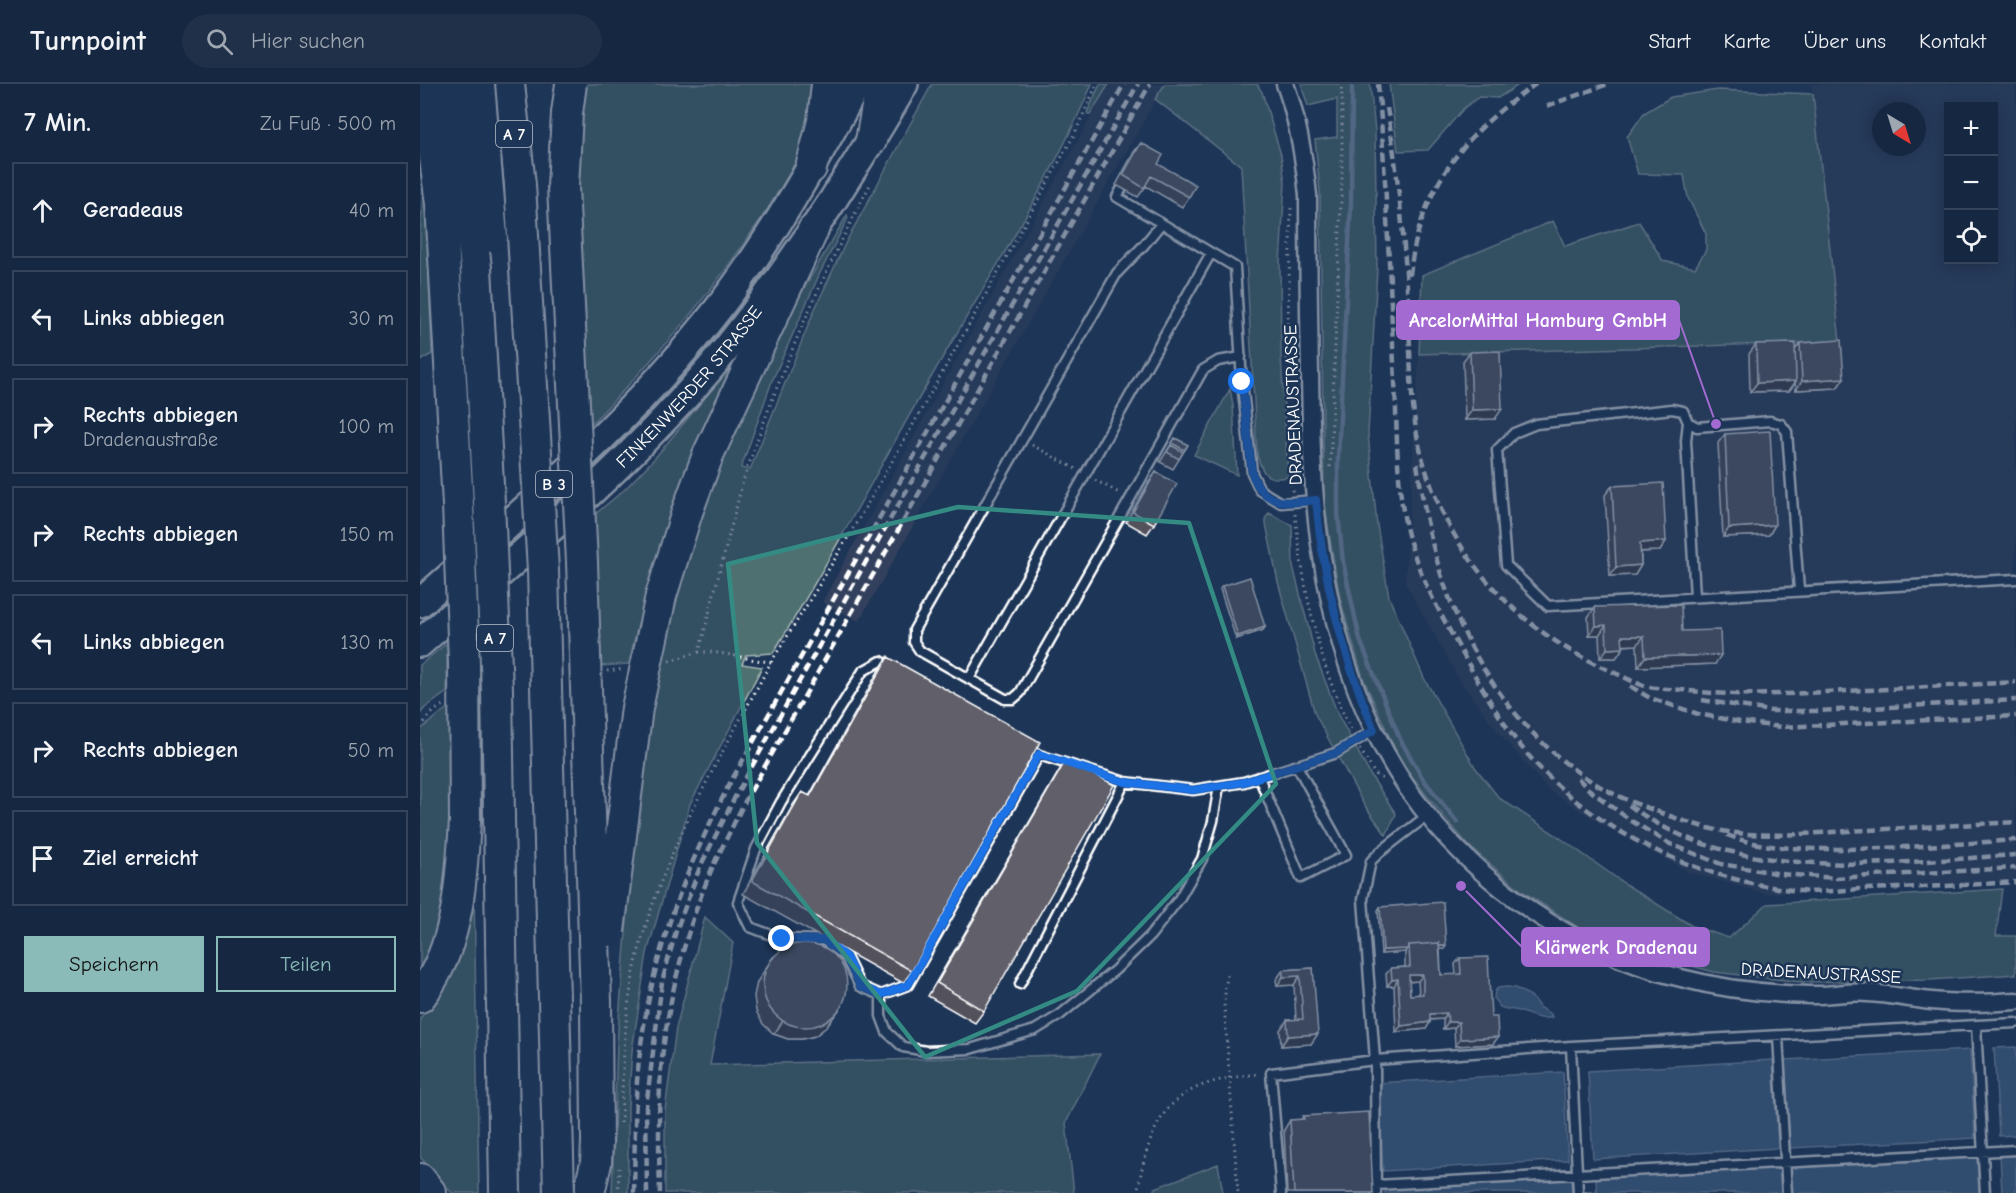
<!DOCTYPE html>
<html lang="de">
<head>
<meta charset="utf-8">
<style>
	body { margin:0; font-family:"Comic Neue",sans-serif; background:#1f3048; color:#f1f3f6 }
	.controls { position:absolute; right:18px; top:18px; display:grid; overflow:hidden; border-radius:0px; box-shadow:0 3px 15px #0003 }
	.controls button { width:54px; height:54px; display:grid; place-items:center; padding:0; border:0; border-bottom:2px solid #35445a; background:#162841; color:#f1f3f6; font:30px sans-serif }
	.compass { position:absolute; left:1452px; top:18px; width:54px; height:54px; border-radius:50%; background:#162841; box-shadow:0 3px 15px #0003; rotate:142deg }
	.stop { position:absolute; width:18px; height:18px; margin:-14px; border:4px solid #1a73e8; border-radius:50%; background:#fff }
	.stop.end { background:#1a73e8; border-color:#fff; box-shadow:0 2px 6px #0008 }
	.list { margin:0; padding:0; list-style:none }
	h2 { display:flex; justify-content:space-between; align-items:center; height:78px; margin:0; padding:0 24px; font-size:26px }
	h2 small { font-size:20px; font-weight:400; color:#9ea6b1 }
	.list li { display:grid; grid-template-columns:39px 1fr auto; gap:18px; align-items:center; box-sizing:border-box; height:96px; margin:0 12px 12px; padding:0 12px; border:2px solid #35445a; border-radius:0px }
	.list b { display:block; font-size:22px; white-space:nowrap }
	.list p { margin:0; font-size:20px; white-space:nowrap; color:#9ea6b1 }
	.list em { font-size:20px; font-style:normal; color:#9ea6b1 }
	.actions { display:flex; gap:12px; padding:18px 24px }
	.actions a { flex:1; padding:14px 0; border:2px solid #8bbbb9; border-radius:0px; text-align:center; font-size:21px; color:#8bbbb9 }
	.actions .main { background:#8bbbb9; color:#111 }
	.icon { flex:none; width:33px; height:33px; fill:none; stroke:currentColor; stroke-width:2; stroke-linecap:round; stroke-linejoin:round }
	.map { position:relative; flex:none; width:1596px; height:1109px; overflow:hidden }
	header { display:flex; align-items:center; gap:36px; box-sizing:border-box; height:84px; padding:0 30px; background:#162841; border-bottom:2px solid #35445a }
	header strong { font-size:28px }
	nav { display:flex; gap:33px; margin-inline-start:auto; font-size:21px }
	.search { width:420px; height:54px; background:#1f3048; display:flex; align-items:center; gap:15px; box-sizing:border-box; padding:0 21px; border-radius:33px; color:#9ea6b1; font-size:22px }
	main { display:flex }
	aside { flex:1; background:#162841 }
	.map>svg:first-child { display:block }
</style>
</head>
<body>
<header>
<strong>Turnpoint</strong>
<div class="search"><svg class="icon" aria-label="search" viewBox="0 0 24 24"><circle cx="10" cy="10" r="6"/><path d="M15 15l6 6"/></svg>Hier suchen</div>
<nav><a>Start</a><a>Karte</a><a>Über uns</a><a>Kontakt</a></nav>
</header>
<main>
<aside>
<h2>7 Min.<small>Zu Fuß · 500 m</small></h2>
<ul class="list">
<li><svg class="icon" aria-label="ahead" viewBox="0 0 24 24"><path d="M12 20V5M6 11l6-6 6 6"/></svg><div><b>Geradeaus</b></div><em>40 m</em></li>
<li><svg class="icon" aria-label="left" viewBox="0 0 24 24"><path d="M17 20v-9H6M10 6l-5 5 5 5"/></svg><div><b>Links abbiegen</b></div><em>30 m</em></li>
<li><svg class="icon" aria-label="right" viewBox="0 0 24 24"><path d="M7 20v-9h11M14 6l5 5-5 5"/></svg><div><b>Rechts abbiegen</b><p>Dradenaustraße</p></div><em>100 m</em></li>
<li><svg class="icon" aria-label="right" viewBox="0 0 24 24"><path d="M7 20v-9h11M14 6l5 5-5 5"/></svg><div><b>Rechts abbiegen</b></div><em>150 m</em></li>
<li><svg class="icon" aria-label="left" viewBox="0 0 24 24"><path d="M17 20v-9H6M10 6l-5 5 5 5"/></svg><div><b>Links abbiegen</b></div><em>130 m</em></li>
<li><svg class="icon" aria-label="right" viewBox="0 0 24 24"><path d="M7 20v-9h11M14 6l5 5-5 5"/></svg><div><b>Rechts abbiegen</b></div><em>50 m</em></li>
<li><svg class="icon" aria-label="arrive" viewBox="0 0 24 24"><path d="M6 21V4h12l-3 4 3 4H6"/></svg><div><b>Ziel erreicht</b></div></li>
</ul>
<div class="actions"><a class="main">Speichern</a><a>Teilen</a></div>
</aside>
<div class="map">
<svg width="1596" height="1109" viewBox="0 0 1596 1109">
	<rect width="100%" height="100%" fill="#1d3557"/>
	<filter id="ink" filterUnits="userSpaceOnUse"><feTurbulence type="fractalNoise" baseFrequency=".0167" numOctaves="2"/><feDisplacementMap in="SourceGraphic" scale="12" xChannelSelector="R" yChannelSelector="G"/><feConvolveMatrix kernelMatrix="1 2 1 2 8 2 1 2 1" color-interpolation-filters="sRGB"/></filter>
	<g filter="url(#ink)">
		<path fill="#31415d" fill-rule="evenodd" d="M689 0H745L439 537 402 518Z
			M1391 0H1596V797L1346 810 1270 789 1187 744 1128 706 1077 647 1038 594 985 499 999 270 1419 258ZM1528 22H1574V176H1528ZM1461 27H1497V63H1461Z"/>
		<path fill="#50706f" stroke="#a8b8b7" stroke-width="1.5" d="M161 0H395C393 21 390 42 382 62 371 92 352 119 334 145 285 218 230 280 168 343L158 97Z
			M512 0H672C629 101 568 195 513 290 459 383 410 478 353 569L326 571 322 580 342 583 270 720 227 869 212 967 208 1022V1109H192L197 959 209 812 230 634 256 496 295 379 373 223 427 131 428 134 400 189 352 297 321 384 330 386 394 227 426 158Z
			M680 0H689L670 31 667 29Z
			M745 0H837L842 8 861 71 865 99 860 179 861 271 868 393C845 397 843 390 837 371L821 82 735 15Z
			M881 0H950L955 47 957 184 948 350 957 441 969 513 1004 594 1055 683 1079 714 1136 751 1205 800 1272 842 1309 854 1347 820 1582 805 1576 852H1596V890L1510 896 1381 898 1294 888 1224 869 1165 848 1102 807 1049 762 1007 712 980 676 943 594 920 515 904 418 900 107 895 56 917 53V15L888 22Z
			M969 0H1100L1078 14 1059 13 1044 24 1008 66 978 67Z
			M1298 6 1393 10 1420 258 999 270 1002 191 1133 137 1145 162 1219 138 1243 177 1275 184 1286 166V150L1268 114 1264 91 1218 90 1207 53 1224 29 1251 13Z
			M3 110H6L12 270 0 277V148Z
			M323 268C281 370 231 472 209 580L179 582 173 432 205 405 234 375Z
			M810 305 813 321 817 391 774 371Z
			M849 429 872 441 873 482 895 570 918 631 951 692 976 730 966 751 943 719 895 630 858 498 845 435Z
			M27 559V608L5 624 0 630V581Z
			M31 621 29 780 19 841 0 889V646Z
			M54 807 59 1109H32L0 1073V934L21 909Z
			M285 833 313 859 290 981 680 970 646 1039 654 1109H245V1026L256 944Z
			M798 1080 803 1109H734L735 1104Z"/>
		<path fill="#46678c" stroke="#90a4ba" stroke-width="1.5" d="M1087 903 1095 904 1111 912 1120 924 1131 930 1132 933C1119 938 1107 928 1094 926 1089 925 1085 925 1080 923L1074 915 1075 907 1078 904Z
			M1596 963V1051L1579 1052 1574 964Z
			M1550 966 1555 1054 1370 1064 1365 976Z
			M1353 976 1358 1064 1173 1075 1168 987Z
			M1143 988 1148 1076 963 1087 958 999Z
			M1580 1072H1596V1109H1582Z
			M1557 1074 1559 1109H1372L1371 1084Z
			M1359 1084 1361 1109H1177L1176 1094Z
			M1151 1095 1152 1109H965V1105Z"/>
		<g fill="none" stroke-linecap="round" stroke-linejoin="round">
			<path stroke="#90a4ba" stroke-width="4.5" d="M932 0 931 119 918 373V429L923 478 940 556 980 655 1003 695 1037 738"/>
			<g stroke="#fff" stroke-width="13">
				<path id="service" d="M702 104 697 113 815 183 822 298 832 389 840 406 861 419 896 416
					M741 140 724 161 697 189 494 546V558L500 567 585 615H593L600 609 783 286 798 277 821 273
					M1268 338 1266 357 1275 512
					M1379 506 1367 348 1361 340 1350 337 1277 343 1268 338 1263 327 1252 325 1116 340 1094 349 1077 366 1086 481 1128 522 1596 495
					M474 585 461 577 443 587 361 718 336 765 318 818 330 843 362 855 404 856 426 873 440 902 461 911 488 901 619 671
					M549 595 791 169
					M606 663 619 671 705 698 773 706 824 698 916 669 954 646
					M839 693 881 794 926 771 877 682
					M600 900 705 698
					M461 911V932L467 948 483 963 506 967 550 965 615 946 640 931 695 886 730 852 759 815 782 775 793 737 799 702
					M1556 941 1565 1109
					M1358 952 1367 1109
					M1151 962 1158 1109
					M956 1101 1596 1066
					M861 1109 851 989 955 976 1151 962 1596 939
					M956 1109 955 976 943 815 951 777 960 768 1008 731"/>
			</g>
			<g stroke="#fff" stroke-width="21">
				<path id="minor" d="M865 0C878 36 884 73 888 111 888 171 889 232 890 292 891 350 892 409 901 467 910 527 927 591 954 646 1011 767 1132 863 1261 894 1303 905 1347 910 1390 911 1409 912 1428 907 1448 909 1469 910 1491 915 1512 917 1539 920 1569 919 1596 917"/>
			</g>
			<g stroke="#fff" stroke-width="32">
				<g id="primary">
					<path d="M0 519C110 421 225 325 313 205 360 140 399 70 437 0"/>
					<path id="s1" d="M0 559C94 477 189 398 272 305 325 246 369 182 413 116 437 78 462 40 484 0"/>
				</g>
			</g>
			<g stroke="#fff" stroke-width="34">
				<path id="motorway" d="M89 0 100 101
					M451 57 461 0
					M391 84 403 37 407 0
					M241 512 267 428 288 371 393 146
					M0 913C39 863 41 798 45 737
					M0 1095 11 1109
					M169 1109 176 1079 177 1058 176 918"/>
			</g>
			<path stroke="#fff" stroke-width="3" stroke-dasharray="1.5 4.5" stroke-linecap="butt" d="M871 124 867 276 873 408
				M612 361 656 385
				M910 383 922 94V13L921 0
				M675 396 701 410
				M875 430C883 503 898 579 931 646
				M249 577 279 568 322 401C356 297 400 195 451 99
				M351 578C460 408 555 228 654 51L677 0
				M187 587 204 585
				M0 643 14 627 23 621
				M940 665 955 690 963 695
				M807 891 804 920 818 1109
				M201 1039C203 992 203 944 212 898 233 783 297 680 351 578 327 576 304 567 279 568
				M198 1109 199 1084
				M717 1109C733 1025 752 998 840 990"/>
			<use href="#service" stroke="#1d3557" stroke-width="8"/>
			<use href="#minor" stroke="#1d3557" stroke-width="16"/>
			<use href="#primary" stroke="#1d3557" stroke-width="27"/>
			<use href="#motorway" stroke="#1d3557" stroke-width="30"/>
			<path stroke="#fff" stroke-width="4.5" stroke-dasharray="9 4.5" stroke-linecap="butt" d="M958 0C967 98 969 198 975 296 977 343 976 392 985 438 996 492 1028 543 1054 590 1065 609 1077 629 1090 648 1156 740 1269 795 1380 807 1400 809 1421 806 1442 805 1493 804 1545 801 1596 798
				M1127 22 1188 0
				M967 24C978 88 984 154 988 219 991 263 989 307 997 351 1018 458 1088 541 1186 585 1199 590 1212 598 1225 602 1237 605 1250 605 1262 606 1310 612 1357 611 1405 608 1469 605 1532 602 1596 598
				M990 191C999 104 1046 47 1116 0
				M997 380C1002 411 1007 443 1016 473 1042 569 1103 664 1194 710 1213 719 1233 726 1253 733 1264 737 1276 741 1288 744 1332 755 1383 750 1428 747 1484 744 1540 741 1596 738
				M1210 602 1230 614 1278 630 1320 638 1361 643 1596 632
				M1282 616 1351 627H1396L1596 616
				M1158 694 1167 704 1210 736 1250 760 1301 780 1361 790 1416 794 1596 784
				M1209 721C1315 802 1472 778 1596 771
				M1307 751C1340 764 1377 765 1412 765 1473 765 1535 760 1596 756
				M294 780 323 721 730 0
				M214 1109C215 1065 214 1020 219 976 231 873 263 790 310 699L704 0
				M227 1109 226 1023 242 898 256 847 280 783 316 711 443 483 718 0
				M240 1109C239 1068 238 1026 241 985 247 916 268 837 297 773"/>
			<g stroke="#fff" stroke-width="34" stroke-linecap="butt">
				<path id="motorway-bridge" d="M5 0 21 120 38 421 44 579 45 737
					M35 0 56 184 69 418 77 605 85 1109
					M59 0 72 153
					M151 0 147 29 143 103 162 478 176 918
					M100 101 123 486 139 1109
					M189 847 217 624 241 512"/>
			</g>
			<use href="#motorway-bridge" stroke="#1d3557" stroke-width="30"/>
		</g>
		<path fill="#53515b" stroke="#fff" stroke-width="1.5" fill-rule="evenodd" d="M721 59 738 80 769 113 762 123 726 102 718 113 696 101 714 68Z
			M1380 259 1424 294 1417 304 1376 306 1375 299 1369 307 1330 308 1329 270 1336 260 1375 266Z
			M1050 268 1075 335 1045 336 1043 277Z
			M1305 350 1355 441 1349 451 1303 453 1298 359Z
			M755 354 768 361 753 385 740 378Z
			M736 388 734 440 727 450 706 438 729 398Z
			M1192 402 1246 457 1240 467 1221 468V481L1215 491 1190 492 1185 411Z
			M802 502 845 543 843 546 816 555 800 505Z
			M1175 523 1262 547 1295 580 1218 583 1217 561 1203 562V564L1196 574H1180L1179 551H1169L1168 533Z
			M468 573 492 887 483 899 323 810 373 721 382 708 389 712 459 586Z
			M647 674 564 927 555 939 508 912 639 687Z
			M960 823 1024 865H1020L1021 891H1036L1035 880 1040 874 1071 933 1078 953 1073 960 1035 962 1034 944 1023 945V935L1010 936V938L1006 945 976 948 974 902H967L966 890 971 884 985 883V868L961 870 958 826ZM998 897 999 911H990L989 898Z
			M353 873 422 922 405 944 395 952 382 955H368L354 950 343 940 336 927 334 912 337 898Z
			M893 884 891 960 861 962 860 946 867 936H876L874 901 857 902 856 896 863 886Z
			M883 1032 953 1109H867L864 1046 870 1036H881Z"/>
		<path fill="#43424a" stroke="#fff" stroke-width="1.5" d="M1424 294 1417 304 1376 306 1382 297Z
			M1376 297 1369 307 1330 308 1337 299Z
			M1082 325 1075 335 1045 336 1052 326Z
			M1355 441 1349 451 1303 453 1309 444Z
			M1246 457 1240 467 1213 468 1220 459Z
			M1221 481 1215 491 1190 492 1196 483Z
			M1186 541 1179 551H1169L1176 542Z
			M845 543 843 546 816 555 818 552Z
			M1202 552H1224L1217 561 1196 562Z
			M1203 564 1196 574H1180L1187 565Z
			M1301 571 1295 580 1218 583 1225 573Z
			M1026 862 1024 865 990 867 989 864Z
			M987 865 985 868 961 870 963 866Z
			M989 891H1003L998 897 985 898Z
			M880 892 874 901 857 902 863 893Z
			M978 895 974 902H967L972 896Z
			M422 922 405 944 395 952 382 955H368L354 950 363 937Z
			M1027 929 1023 935 1005 936 1010 930Z
			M1010 938 1006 945 976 948 981 942Z
			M1028 938H1039L1034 944 1023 945Z
			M898 950 891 960 861 962 868 952Z
			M1078 953 1073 960 1035 962 1040 955Z"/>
		<path fill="#605e6a" stroke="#fff" stroke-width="1.5" fill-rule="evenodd" d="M721 59 743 71 738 80 776 101 769 113 731 92 724 104 703 91Z
			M1421 256 1424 294 1382 297 1380 259Z
			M1375 259 1376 297 1337 299 1336 260Z
			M1080 267 1082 325 1052 326 1050 268Z
			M1350 347 1355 441 1309 444 1305 350Z
			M755 354 768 361 764 366 752 359Z
			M751 361 763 368 759 375 747 368Z
			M736 388 757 400 734 440 713 428Z
			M1243 399 1246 457 1220 459 1221 481 1196 483 1192 402Z
			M830 493 845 543 818 552 802 502Z
			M1261 521 1262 547 1300 546 1301 571 1225 573 1224 552H1202L1203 564 1187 565 1186 541 1176 542 1175 523Z
			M468 573 620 658 492 887 332 797 382 708 390 712Z
			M647 674 694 701 564 927 517 899Z
			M1023 818 1026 862H1019V859L989 861 987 865 963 866 960 823Z
			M343 901a42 42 0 1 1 84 0a42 42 0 1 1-84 0Z
			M1019 859 1021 891 1041 890 1040 874 1068 873 1071 933H1077L1078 953 1040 955 1039 938H1028L1027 929 1010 930V938L981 942 978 895 972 896 971 884 990 883 989 861ZM989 891H1003V910L990 911Z
			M893 884 898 950 868 952 867 936 883 935 880 892 863 893V886Z
			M949 1028 953 1109H874L870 1036 884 1035 883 1032Z
			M1164 1108H1178V1109H1164Z"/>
	</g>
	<g fill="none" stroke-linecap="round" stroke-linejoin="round" filter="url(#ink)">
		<path stroke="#1a73e8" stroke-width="8" d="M362 855 404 856 426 873 440 902 461 911 488 901 619 670 705 698 773 706 824 698 916 669 954 646C923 572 903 497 896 416 867 420 843 422 832 389L822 298"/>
	</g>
	<path d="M0 0H1596V1109H0ZM538 423 769 439 856 700 657 907 505 973 337 759 308 480Z" fill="#1d3557" fill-opacity=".55" fill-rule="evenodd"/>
	<path fill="none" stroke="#338b84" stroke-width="4.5" stroke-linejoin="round" d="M538 423 769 439 856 700 657 907 505 973 337 759 308 480Z"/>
	<g text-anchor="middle" stroke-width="5" stroke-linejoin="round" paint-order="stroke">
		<g fill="#1d3557" stroke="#bbc2cd" stroke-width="1.5">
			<rect x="76" y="37" width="36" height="26" rx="4.5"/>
			<rect x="116" y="387" width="36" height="26" rx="4.5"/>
			<rect x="57" y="541" width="36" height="26" rx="4.5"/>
		</g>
		<g font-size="16" font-weight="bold" fill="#fff">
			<text x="94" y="56">A 7</text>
			<text x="134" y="406">B 3</text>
			<text x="75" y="560">A 7</text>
		</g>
		<g font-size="18" fill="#fff" stroke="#1d3557">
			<text dy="6" stroke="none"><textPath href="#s1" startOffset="372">FINKENWERDER STRASSE</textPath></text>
			<text transform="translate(873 321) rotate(-92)" y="6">DRADENAUSTRASSE</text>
			<text transform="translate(1401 889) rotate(3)" y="6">DRADENAUSTRASSE</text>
		</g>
	</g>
	<path fill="none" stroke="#a36bd2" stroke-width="2" d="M1296 340L1259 236M1041 802L1102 863"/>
	<g fill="#a36bd2" stroke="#1d3557" stroke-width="2">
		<circle cx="1296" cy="340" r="6"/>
		<circle cx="1041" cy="802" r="6"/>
	</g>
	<g fill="#a36bd2" stroke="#a36bd2" stroke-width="2">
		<rect x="977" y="217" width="282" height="38" rx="6"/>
		<rect x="1102" y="844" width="187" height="38" rx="6"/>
	</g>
	<g font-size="20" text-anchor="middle" font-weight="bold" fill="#fff">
		<text x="1118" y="243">ArcelorMittal Hamburg GmbH</text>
		<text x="1196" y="870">Klärwerk Dradenau</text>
	</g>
</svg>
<div class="controls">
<button>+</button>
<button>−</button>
<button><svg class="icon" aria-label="locate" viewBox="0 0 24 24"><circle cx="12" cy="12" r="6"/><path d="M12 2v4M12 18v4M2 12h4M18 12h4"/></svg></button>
</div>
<svg class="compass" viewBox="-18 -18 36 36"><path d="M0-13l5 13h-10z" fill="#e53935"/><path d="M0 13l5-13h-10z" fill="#9ea6b1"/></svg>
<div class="stop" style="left:822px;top:298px"></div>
<div class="stop end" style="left:362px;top:855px"></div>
</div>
</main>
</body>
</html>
